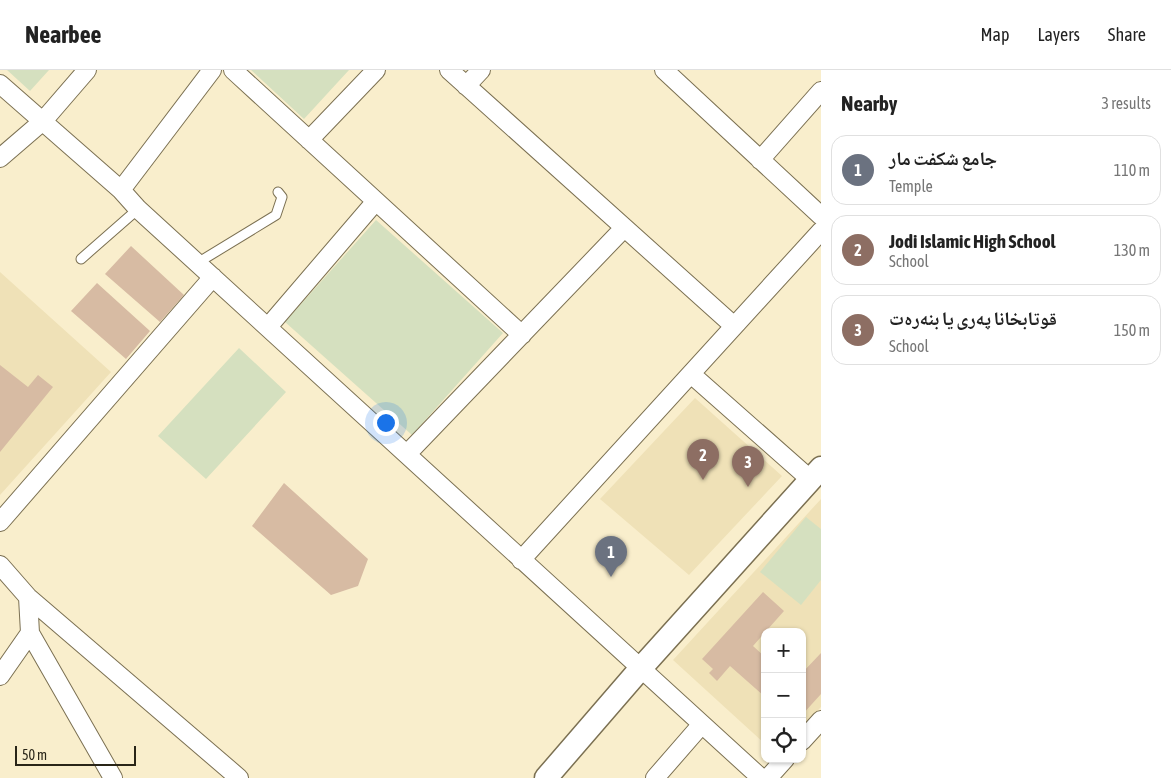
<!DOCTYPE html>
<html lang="en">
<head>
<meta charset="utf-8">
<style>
	body { margin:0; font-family:"Asap Condensed","Noto Naskh Arabic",sans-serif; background:#f2f2f2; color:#222 }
	.controls { position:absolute; right:15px; bottom:15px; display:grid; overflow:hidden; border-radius:10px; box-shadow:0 1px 4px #0004 }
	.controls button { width:45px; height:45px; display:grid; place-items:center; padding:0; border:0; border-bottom:1px solid #e0e0e0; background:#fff; color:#222; font:25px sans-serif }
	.scale { position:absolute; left:15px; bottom:12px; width:121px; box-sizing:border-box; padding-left:5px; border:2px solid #292518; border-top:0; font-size:14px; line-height:18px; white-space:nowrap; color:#292518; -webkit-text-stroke:4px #f9eecc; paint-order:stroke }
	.you { position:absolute; left:385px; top:352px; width:18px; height:18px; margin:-12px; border:4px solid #fff; border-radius:50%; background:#1a73e8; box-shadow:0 0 0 8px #1a73e833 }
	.badge { display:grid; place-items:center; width:32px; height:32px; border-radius:50%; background:#ea580c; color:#fff; font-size:16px; font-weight:700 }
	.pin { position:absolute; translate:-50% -41px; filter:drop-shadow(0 1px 2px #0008) }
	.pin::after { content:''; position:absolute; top:26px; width:18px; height:15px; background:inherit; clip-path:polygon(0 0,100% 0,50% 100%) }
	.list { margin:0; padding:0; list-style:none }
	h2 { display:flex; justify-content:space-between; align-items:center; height:65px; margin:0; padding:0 20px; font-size:21px }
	h2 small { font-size:16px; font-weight:400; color:#767676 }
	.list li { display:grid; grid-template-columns:32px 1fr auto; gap:15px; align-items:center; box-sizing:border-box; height:70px; margin:0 10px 10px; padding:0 10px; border:1px solid #e0e0e0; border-radius:15px }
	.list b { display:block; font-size:19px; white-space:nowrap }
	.list p { margin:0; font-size:16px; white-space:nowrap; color:#767676 }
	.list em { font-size:16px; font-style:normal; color:#767676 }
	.icon { flex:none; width:28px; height:28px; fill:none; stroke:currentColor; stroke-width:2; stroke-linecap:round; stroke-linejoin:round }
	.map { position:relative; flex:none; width:821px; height:708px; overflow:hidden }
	header { display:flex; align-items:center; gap:30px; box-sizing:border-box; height:70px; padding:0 25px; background:#fff; border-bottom:1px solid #e0e0e0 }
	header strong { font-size:24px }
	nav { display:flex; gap:28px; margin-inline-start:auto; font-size:18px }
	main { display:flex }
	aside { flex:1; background:#fff }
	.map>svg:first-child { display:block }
</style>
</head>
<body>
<header>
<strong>Nearbee</strong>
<nav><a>Map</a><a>Layers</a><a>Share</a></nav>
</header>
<main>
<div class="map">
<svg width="821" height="708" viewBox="0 0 821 708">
	<rect width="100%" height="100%" fill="#f9eecc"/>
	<path fill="#efe1b7" d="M0 202 111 302 0 425Z
		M695 328 782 406 689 505 600 429Z
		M821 429V637L802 657V562H765V674L673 590Z"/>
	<path fill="#d5e0bf" d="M7 0H49L30 21Z
		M251 0H349L304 49Z
		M376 150 503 263 412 365 285 252Z
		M239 278 286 322 206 409 158 366Z
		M806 447 821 459V510L801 535 760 502Z"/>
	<path fill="#d7bba3" d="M131 176 184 225 160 252 105 204Z
		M97 213 150 261 126 289 71 241Z
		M0 295 28 317 38 305 53 317 0 382Z
		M284 413 368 489 358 516 331 525 252 456Z
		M763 522 784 541 753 576 765 587V627L730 596 717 611 709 603 713 599 702 589Z
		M821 583V624L802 645V603Z"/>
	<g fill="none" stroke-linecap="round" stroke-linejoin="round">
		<g stroke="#7b7052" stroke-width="11">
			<path id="service" d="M81 189 138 139
				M199 192 276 145 282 127 278 122"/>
		</g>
		<g stroke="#7b7052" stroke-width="20">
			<path id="minor" d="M233 0 522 265
				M449 0 734 256
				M664 0 821 146
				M0 14 121 120 138 139 761 708
				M466 16 481 0
				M309 70 376 0
				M0 88 43 51 87 0
				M760 90 821 21
				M121 120 212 0
				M268 257 376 131
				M691 304 811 410
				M407 384 624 158
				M0 452 213 207
				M521 490 821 161
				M0 495 28 527 239 708
				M28 527 30 563 113 708
				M0 606 30 563
				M802 671 821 650
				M655 708 702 654
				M768 708 785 689"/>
		</g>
		<g stroke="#7b7052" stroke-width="25">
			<path id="tertiary" d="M546 708 641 598 821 398"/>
		</g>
		<use href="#service" stroke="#fff" stroke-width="9"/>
		<use href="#minor" stroke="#fff" stroke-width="18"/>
		<use href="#tertiary" stroke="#fff" stroke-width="22"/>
	</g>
</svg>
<div class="controls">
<button>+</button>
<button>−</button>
<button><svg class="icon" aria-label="locate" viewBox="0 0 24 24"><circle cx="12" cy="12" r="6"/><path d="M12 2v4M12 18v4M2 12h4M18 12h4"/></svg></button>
</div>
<div class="scale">50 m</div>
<div class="you"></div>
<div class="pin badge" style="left:611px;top:507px;background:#6b7280">1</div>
<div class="pin badge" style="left:703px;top:410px;background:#8d6e63">2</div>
<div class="pin badge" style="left:748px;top:417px;background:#8d6e63">3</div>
</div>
<aside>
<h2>Nearby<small>3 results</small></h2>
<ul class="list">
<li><span class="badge" style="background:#6b7280">1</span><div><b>جامع شكفت مار</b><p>Temple</p></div><em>110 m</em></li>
<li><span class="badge" style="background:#8d6e63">2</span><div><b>Jodi Islamic High School</b><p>School</p></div><em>130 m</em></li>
<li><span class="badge" style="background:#8d6e63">3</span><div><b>قوتابخانا پەری یا بنەرەت</b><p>School</p></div><em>150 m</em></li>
</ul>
</aside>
</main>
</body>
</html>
